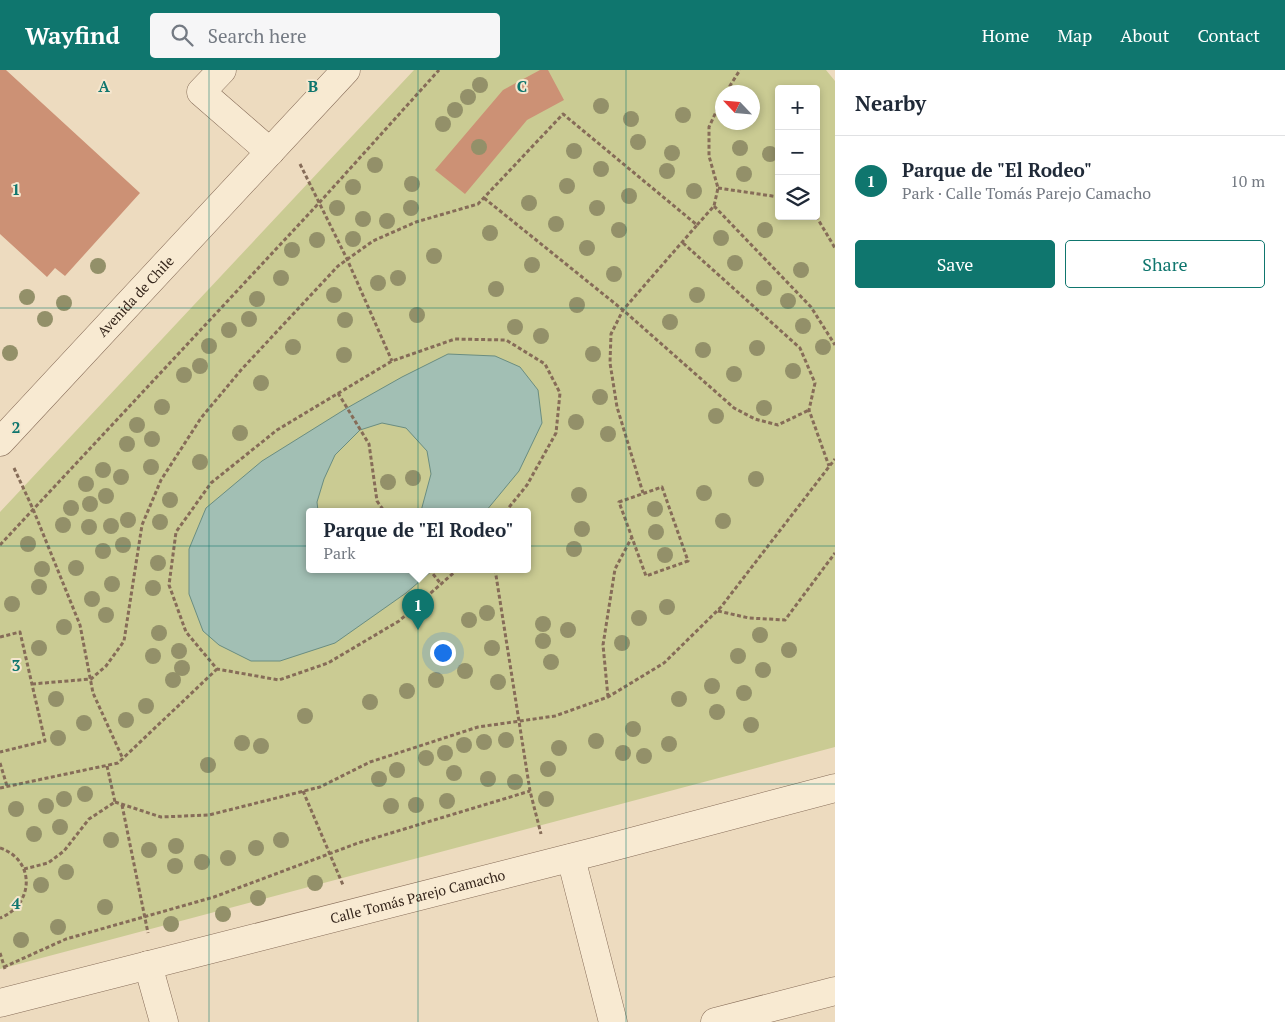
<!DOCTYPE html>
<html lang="en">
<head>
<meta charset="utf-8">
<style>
	body { margin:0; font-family:"PT Serif",serif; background:#f6f6f7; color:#1f2937 }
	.controls { position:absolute; right:15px; top:15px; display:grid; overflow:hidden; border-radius:5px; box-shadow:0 2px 8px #0003 }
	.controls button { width:45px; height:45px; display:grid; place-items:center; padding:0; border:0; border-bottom:1px solid #e0e1e3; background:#fff; color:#1f2937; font:25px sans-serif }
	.compass { position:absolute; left:715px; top:15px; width:45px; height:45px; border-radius:50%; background:#fff; box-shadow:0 2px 8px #0003; rotate:296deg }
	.you { position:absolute; left:442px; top:582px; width:18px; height:18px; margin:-12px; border:4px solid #fff; border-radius:50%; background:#1a73e8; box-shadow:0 0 0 8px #1a73e833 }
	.badge { display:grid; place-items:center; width:32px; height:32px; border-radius:50%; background:#0f766e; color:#fff; font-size:16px; font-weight:700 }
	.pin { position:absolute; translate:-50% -41px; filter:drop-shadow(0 1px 2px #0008) }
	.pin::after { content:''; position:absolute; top:26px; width:18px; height:15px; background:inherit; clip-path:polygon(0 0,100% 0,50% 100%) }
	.popup { position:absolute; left:306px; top:438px; width:225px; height:65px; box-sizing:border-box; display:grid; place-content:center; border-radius:5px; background:#fff; filter:drop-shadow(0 1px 4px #0005); font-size:16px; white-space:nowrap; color:#747a83 }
	.popup b { font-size:19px; color:#1f2937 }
	.popup::after { content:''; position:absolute; left:50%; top:100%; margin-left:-10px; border:10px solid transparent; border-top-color:#fff }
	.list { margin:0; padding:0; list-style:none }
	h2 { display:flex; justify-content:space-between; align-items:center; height:65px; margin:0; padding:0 20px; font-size:21px }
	h2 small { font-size:16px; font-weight:400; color:#747a83 }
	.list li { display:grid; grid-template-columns:32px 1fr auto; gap:15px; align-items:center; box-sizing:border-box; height:90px; padding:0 20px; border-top:1px solid #e0e1e3 }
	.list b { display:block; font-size:19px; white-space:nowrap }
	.list p { margin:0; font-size:16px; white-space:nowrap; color:#747a83 }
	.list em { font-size:16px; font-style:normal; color:#747a83 }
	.actions { display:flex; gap:10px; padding:15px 20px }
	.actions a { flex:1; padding:11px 0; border:1px solid #0f766e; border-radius:5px; text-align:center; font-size:18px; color:#0f766e }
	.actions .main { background:#0f766e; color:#fff }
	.icon { flex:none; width:28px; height:28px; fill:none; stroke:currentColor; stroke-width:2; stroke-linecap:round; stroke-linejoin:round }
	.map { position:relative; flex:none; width:835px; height:952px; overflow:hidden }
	header { display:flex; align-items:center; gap:30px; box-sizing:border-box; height:70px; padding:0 25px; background:#0f766e; color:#fff }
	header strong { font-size:24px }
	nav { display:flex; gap:28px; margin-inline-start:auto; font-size:18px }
	.search { width:350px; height:45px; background:#f6f6f7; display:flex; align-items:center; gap:12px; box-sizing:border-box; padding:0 18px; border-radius:5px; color:#747a83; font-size:19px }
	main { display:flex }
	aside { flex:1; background:#fff }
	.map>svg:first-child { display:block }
</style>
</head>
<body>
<header>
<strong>Wayfind</strong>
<div class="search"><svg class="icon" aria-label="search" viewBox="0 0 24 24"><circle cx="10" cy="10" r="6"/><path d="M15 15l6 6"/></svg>Search here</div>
<nav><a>Home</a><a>Map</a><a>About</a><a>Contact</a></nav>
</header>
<main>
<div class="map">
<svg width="835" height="952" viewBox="0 0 835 952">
	<rect width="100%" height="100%" fill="#eddbbf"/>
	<path fill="#cacb93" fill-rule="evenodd" d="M414 0H826L835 11V677L0 899V442ZM779 19H816V146H779ZM722 22H752V52H722ZM309 441H527V499H309Z"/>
	<path fill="#a2bfb4" stroke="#6a8d81" d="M448 284 495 286 520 297 538 320 542 353 519 401 486 441H421L431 404 427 381 406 358 382 353 360 360 335 385 324 409 317 432 318 441H309V499H434L406 523 335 573 280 591H251L219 575 203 561 189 524V479L206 438 262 391 347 338 402 307Z"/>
	<path fill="#cc9175" d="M0 0H6L140 123 65 206 55 198 47 207 0 164Z
		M540 0H548L564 30 527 50 465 124 435 100 503 20Z"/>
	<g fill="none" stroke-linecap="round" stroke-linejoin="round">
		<g stroke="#866c58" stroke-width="29">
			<g id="minor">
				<path d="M222 0 201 22 270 82"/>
				<path id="s1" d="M0 372 346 0"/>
				<path d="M571 788 613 952"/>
				<path d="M148 895 164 952"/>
				<path id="s2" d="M0 933 597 781 835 718"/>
				<path d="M715 952 835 921"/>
			</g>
		</g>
		<path stroke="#866c58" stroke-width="3" stroke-dasharray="4 2.5" stroke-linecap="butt" d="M726 22 740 0
			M300 94 347 189 392 291
			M718 118 779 127
			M484 128 623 240 734 338 755 349 778 355 809 340
			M714 136 811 237 835 275
			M816 146 835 178
			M697 155 714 136 718 118 709 86V57L722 29
			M683 173 800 278 815 313 809 340 829 396
			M338 323 369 374 377 431 384 441
			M14 398 33 439 80 555 93 623 123 689
			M662 417 688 491 646 506 619 432Z
			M0 475 319 133 439 0
			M429 499 441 514
			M458 499 399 551 328 593 279 610 217 599 186 562 169 515 176 462 211 413 277 360 392 291 455 269 506 270 545 294 560 323 556 363 527 415 506 441
			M495 499 530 721 541 764
			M718 541 749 548 785 550 835 483
			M0 567 20 562 45 671 0 682
			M32 614 91 609 106 596 124 571 142 455 161 410 201 348 241 300 338 196 373 171 416 152 478 134 563 44 697 155 623 240 611 264 610 293 617 337 643 423
			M608 627 603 575 615 499 632 467
			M0 693 7 716
			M107 696 115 732
			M0 718 118 693 217 599
			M303 721 343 815
			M115 732 161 747 209 745 320 717 370 692 478 657 555 646 608 627 664 593 721 537 835 389
			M122 735 148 863
			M0 778C36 790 34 835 0 848
			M24 799 48 793 64 781 89 749 115 732
			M0 883 5 899
			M4 897 66 869 214 827 358 773 530 721"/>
		<use href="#minor" stroke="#f8ead2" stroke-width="28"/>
	</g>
	<g fill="#939069">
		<circle cx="480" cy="15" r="8"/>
		<circle cx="468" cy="27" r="8"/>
		<circle cx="601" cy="36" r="8"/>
		<circle cx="455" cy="40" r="8"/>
		<circle cx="683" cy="45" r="8"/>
		<circle cx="631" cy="49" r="8"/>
		<circle cx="443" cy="54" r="8"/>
		<circle cx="638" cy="72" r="8"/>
		<circle cx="479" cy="77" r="8"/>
		<circle cx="740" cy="78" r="8"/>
		<circle cx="574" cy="81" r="8"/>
		<circle cx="672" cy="83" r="8"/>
		<circle cx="770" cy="84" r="8"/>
		<circle cx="375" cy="95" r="8"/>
		<circle cx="601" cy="99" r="8"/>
		<circle cx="667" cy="101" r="8"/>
		<circle cx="744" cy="104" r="8"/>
		<circle cx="412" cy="114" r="8"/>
		<circle cx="567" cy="116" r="8"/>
		<circle cx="353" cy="117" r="8"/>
		<circle cx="694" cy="121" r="8"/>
		<circle cx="629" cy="126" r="8"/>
		<circle cx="529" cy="133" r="8"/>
		<circle cx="337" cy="138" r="8"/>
		<circle cx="411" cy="138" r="8"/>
		<circle cx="597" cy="138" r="8"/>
		<circle cx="363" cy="149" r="8"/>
		<circle cx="387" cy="151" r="8"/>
		<circle cx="556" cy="154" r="8"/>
		<circle cx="619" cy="160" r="8"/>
		<circle cx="765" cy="160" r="8"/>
		<circle cx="490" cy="163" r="8"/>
		<circle cx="721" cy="168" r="8"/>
		<circle cx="353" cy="169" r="8"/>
		<circle cx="317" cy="170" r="8"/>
		<circle cx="587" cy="178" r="8"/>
		<circle cx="292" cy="180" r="8"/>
		<circle cx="434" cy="186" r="8"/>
		<circle cx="735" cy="193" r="8"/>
		<circle cx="532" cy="195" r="8"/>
		<circle cx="98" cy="196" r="8"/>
		<circle cx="801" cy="200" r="8"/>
		<circle cx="614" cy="204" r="8"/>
		<circle cx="281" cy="208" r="8"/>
		<circle cx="398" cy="208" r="8"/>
		<circle cx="378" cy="213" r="8"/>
		<circle cx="764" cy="218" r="8"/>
		<circle cx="496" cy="219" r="8"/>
		<circle cx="334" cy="225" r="8"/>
		<circle cx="697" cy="225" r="8"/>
		<circle cx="27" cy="227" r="8"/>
		<circle cx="257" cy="229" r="8"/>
		<circle cx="788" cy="231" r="8"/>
		<circle cx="64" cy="233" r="8"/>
		<circle cx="577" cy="235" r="8"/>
		<circle cx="417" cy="245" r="8"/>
		<circle cx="45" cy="249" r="8"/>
		<circle cx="249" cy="249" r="8"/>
		<circle cx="345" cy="250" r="8"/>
		<circle cx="670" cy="252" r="8"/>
		<circle cx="803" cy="256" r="8"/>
		<circle cx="515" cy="257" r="8"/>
		<circle cx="229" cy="260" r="8"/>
		<circle cx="541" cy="266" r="8"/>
		<circle cx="209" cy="276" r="8"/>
		<circle cx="293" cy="277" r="8"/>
		<circle cx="823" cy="277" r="8"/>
		<circle cx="757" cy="278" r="8"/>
		<circle cx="703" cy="280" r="8"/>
		<circle cx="10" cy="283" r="8"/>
		<circle cx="593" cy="284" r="8"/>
		<circle cx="344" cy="285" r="8"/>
		<circle cx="200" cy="296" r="8"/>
		<circle cx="793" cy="301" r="8"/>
		<circle cx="734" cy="304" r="8"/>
		<circle cx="184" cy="305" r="8"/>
		<circle cx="261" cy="313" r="8"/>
		<circle cx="600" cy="327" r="8"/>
		<circle cx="162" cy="337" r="8"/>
		<circle cx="764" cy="338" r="8"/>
		<circle cx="716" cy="346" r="8"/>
		<circle cx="576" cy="352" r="8"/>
		<circle cx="137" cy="355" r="8"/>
		<circle cx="240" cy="363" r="8"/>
		<circle cx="608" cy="364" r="8"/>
		<circle cx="152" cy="369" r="8"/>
		<circle cx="127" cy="374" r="8"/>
		<circle cx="200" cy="392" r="8"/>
		<circle cx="151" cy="397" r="8"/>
		<circle cx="103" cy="400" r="8"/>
		<circle cx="121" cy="407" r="8"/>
		<circle cx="413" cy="408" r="8"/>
		<circle cx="756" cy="409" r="8"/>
		<circle cx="388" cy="412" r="8"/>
		<circle cx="86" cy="414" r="8"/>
		<circle cx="704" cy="423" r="8"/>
		<circle cx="579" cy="425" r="8"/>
		<circle cx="106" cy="426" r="8"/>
		<circle cx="170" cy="430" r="8"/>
		<circle cx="90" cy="434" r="8"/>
		<circle cx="71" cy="438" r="8"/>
		<circle cx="655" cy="439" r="8"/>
		<circle cx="128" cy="450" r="8"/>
		<circle cx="723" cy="451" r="8"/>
		<circle cx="160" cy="452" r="8"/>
		<circle cx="63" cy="455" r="8"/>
		<circle cx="111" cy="456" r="8"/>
		<circle cx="89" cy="457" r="8"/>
		<circle cx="582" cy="459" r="8"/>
		<circle cx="656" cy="462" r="8"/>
		<circle cx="28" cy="474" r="8"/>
		<circle cx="123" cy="475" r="8"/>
		<circle cx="574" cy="479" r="8"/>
		<circle cx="103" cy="481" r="8"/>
		<circle cx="665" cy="485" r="8"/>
		<circle cx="158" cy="493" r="8"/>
		<circle cx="76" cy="498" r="8"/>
		<circle cx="42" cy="499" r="8"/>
		<circle cx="112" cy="514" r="8"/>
		<circle cx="39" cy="517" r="8"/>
		<circle cx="153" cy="518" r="8"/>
		<circle cx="92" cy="529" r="8"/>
		<circle cx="12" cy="534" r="8"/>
		<circle cx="667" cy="537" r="8"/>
		<circle cx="487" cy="543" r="8"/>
		<circle cx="106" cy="545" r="8"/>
		<circle cx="639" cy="548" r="8"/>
		<circle cx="469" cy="550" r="8"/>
		<circle cx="543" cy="554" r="8"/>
		<circle cx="64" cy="557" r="8"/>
		<circle cx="568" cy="560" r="8"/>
		<circle cx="159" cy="563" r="8"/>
		<circle cx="760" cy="565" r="8"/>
		<circle cx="543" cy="571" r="8"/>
		<circle cx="622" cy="573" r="8"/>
		<circle cx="39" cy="578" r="8"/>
		<circle cx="492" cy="578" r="8"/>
		<circle cx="789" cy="580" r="8"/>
		<circle cx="179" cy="581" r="8"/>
		<circle cx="153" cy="586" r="8"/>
		<circle cx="738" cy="586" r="8"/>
		<circle cx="551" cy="592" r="8"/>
		<circle cx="182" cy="598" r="8"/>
		<circle cx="763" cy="600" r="8"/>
		<circle cx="465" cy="601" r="8"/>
		<circle cx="173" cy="610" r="8"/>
		<circle cx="436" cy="610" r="8"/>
		<circle cx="498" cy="612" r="8"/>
		<circle cx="712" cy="616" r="8"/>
		<circle cx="407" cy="621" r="8"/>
		<circle cx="744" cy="623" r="8"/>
		<circle cx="56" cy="629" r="8"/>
		<circle cx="679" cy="629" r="8"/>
		<circle cx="370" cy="632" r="8"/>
		<circle cx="146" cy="636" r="8"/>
		<circle cx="717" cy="642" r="8"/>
		<circle cx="305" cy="646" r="8"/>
		<circle cx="126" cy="650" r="8"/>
		<circle cx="84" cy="653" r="8"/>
		<circle cx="751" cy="655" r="8"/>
		<circle cx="633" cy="659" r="8"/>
		<circle cx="58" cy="668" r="8"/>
		<circle cx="506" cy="670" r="8"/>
		<circle cx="596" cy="671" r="8"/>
		<circle cx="484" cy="672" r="8"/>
		<circle cx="242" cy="673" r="8"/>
		<circle cx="669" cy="674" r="8"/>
		<circle cx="464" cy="675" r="8"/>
		<circle cx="261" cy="676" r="8"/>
		<circle cx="559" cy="678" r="8"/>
		<circle cx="445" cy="683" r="8"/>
		<circle cx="623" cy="683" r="8"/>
		<circle cx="644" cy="686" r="8"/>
		<circle cx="426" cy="688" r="8"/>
		<circle cx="208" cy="695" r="8"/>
		<circle cx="548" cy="699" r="8"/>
		<circle cx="397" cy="700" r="8"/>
		<circle cx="454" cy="703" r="8"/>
		<circle cx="379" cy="709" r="8"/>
		<circle cx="488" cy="709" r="8"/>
		<circle cx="515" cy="712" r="8"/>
		<circle cx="85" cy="724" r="8"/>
		<circle cx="64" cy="729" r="8"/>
		<circle cx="546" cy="729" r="8"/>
		<circle cx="447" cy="731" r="8"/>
		<circle cx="416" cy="735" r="8"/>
		<circle cx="46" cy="736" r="8"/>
		<circle cx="391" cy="736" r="8"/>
		<circle cx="16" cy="739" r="8"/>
		<circle cx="60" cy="757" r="8"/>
		<circle cx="34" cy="764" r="8"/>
		<circle cx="111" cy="770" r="8"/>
		<circle cx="281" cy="770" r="8"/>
		<circle cx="176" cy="776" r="8"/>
		<circle cx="256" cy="778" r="8"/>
		<circle cx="149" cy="780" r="8"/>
		<circle cx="228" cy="788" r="8"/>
		<circle cx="202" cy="792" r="8"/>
		<circle cx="175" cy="796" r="8"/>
		<circle cx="66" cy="802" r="8"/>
		<circle cx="315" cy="813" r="8"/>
		<circle cx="41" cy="815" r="8"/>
		<circle cx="258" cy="828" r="8"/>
		<circle cx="105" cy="837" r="8"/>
		<circle cx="223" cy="844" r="8"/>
		<circle cx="171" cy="854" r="8"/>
		<circle cx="58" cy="857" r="8"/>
		<circle cx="21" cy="870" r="8"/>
	</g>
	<path fill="none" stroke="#0f766e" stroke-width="1" stroke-opacity="0.55" d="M209 0V952M418 0V952M626 0V952M0 238H835M0 476H835M0 714H835"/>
	<g text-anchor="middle" stroke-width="4" stroke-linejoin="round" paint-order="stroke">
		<g font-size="14" fill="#35261c" stroke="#f5e6ce">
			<text dy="5" stroke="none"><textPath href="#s1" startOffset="199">Avenida de Chile</textPath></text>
			<text dy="5" stroke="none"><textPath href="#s2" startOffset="431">Calle Tomás Parejo Camacho</textPath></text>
		</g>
	</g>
	<g font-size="16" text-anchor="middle" font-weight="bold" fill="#0f766e" stroke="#f5e6ce" stroke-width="4" stroke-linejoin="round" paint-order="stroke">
		<text x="104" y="22">A</text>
		<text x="313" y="22">B</text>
		<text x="522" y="22">C</text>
		<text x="16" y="125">1</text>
		<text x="16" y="363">2</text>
		<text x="16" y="601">3</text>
		<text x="16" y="839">4</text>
	</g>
</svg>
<div class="controls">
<button>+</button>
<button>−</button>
<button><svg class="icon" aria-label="layers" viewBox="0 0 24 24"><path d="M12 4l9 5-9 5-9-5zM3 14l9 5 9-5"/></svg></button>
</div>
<svg class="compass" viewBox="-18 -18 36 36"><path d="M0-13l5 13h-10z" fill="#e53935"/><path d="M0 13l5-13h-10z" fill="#747a83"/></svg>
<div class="you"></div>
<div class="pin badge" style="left:418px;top:560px">1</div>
<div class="popup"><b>Parque de &quot;El Rodeo&quot;</b>Park</div>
</div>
<aside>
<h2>Nearby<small></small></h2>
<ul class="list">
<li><span class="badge">1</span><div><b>Parque de &quot;El Rodeo&quot;</b><p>Park · Calle Tomás Parejo Camacho</p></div><em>10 m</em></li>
</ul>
<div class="actions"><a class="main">Save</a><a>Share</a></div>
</aside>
</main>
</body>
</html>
